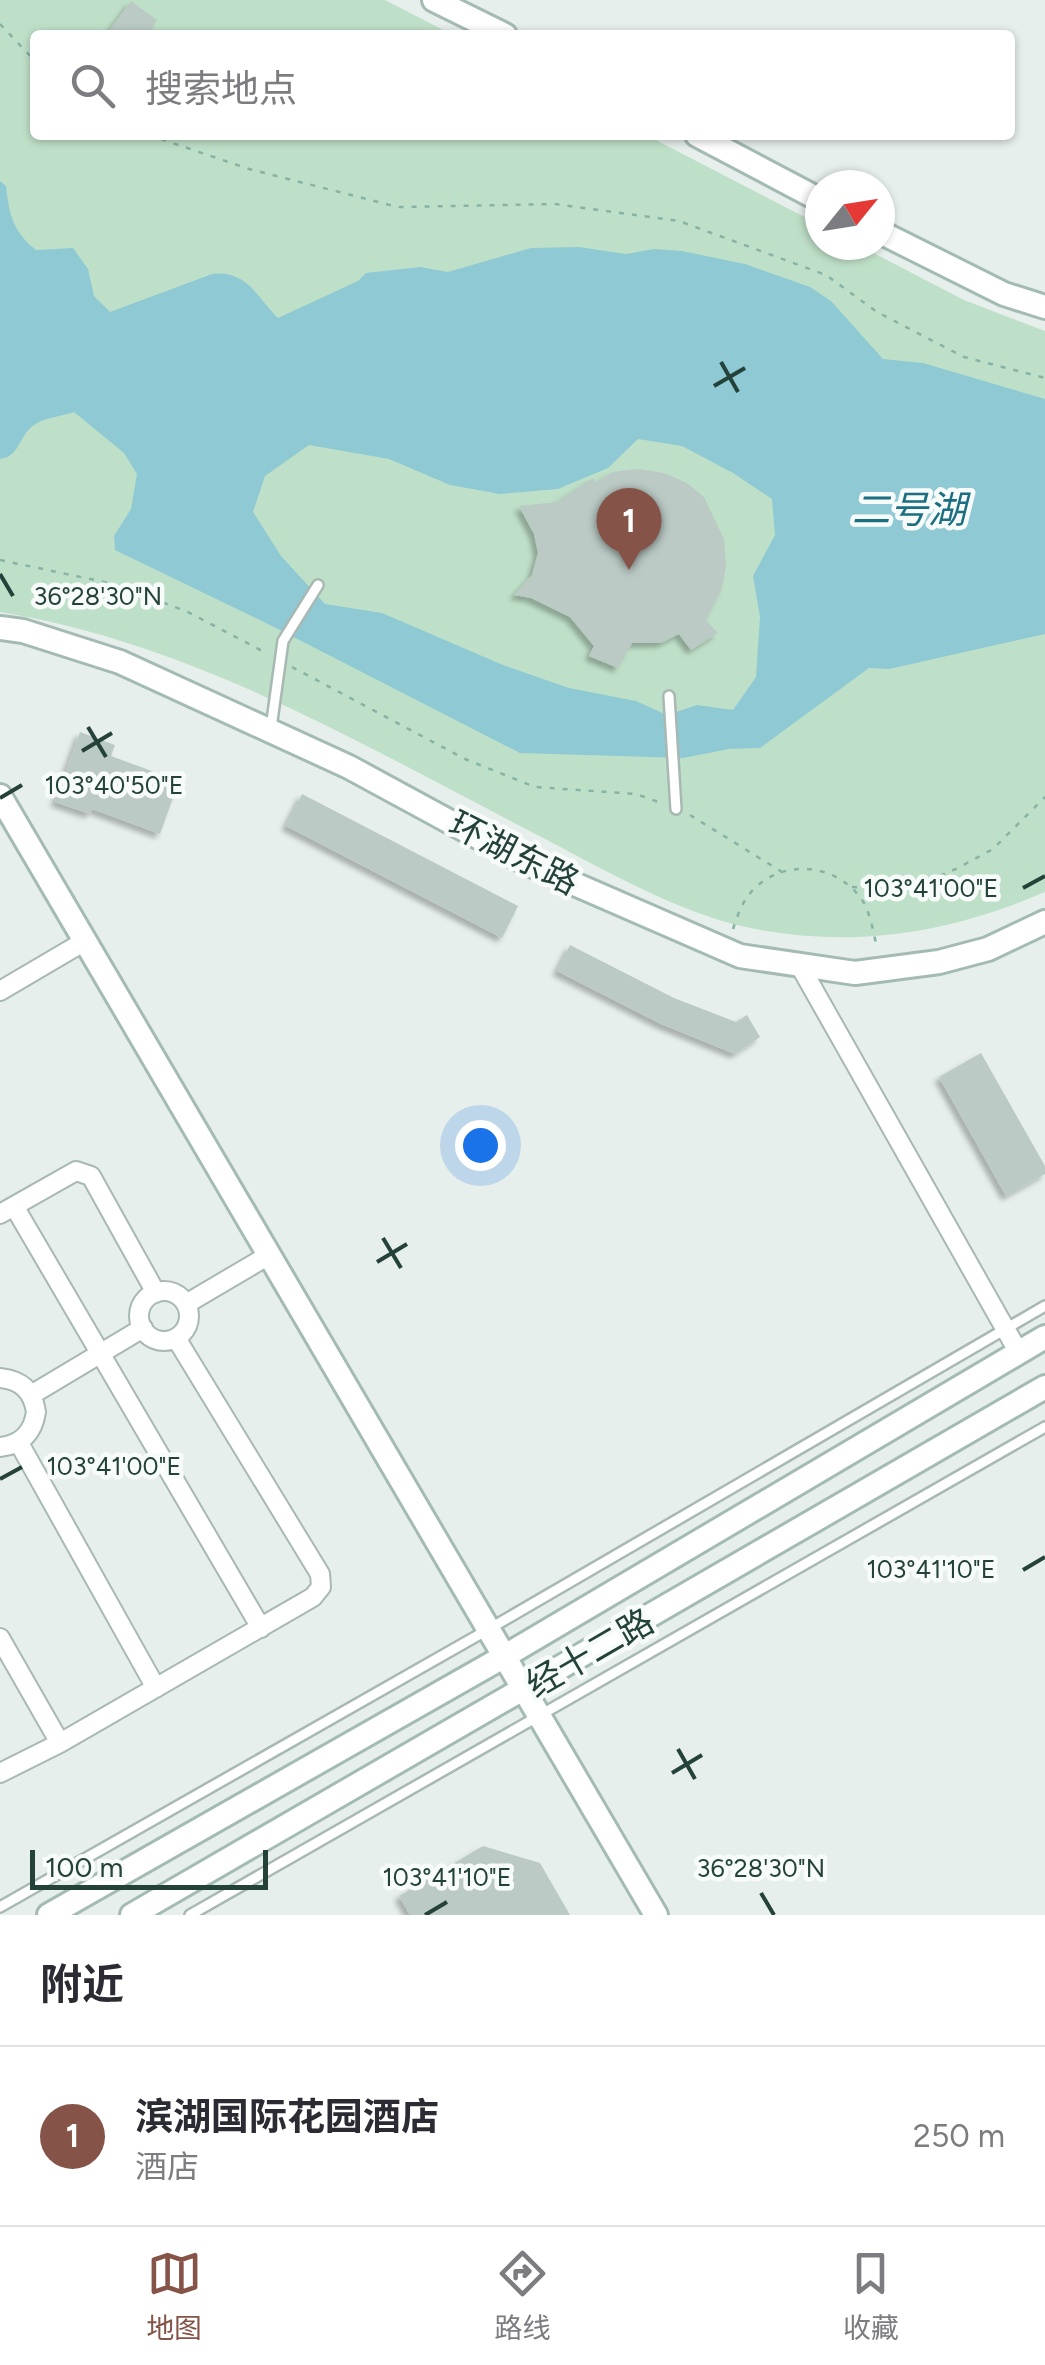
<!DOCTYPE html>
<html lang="zh">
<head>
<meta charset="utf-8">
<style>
	body { margin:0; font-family:Figtree,"Noto Sans SC",sans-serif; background:#f2f2f3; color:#2b2b33 }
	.compass { position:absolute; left:805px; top:170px; width:90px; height:90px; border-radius:50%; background:#fff; box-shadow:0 2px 8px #0004; rotate:60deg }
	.scale { position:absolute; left:30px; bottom:25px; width:238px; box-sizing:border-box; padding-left:10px; border:5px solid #24423a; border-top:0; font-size:28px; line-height:35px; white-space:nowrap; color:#24423a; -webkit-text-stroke:8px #f7fbf9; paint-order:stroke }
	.you { position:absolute; left:480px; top:1145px; width:35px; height:35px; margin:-25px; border:8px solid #fff; border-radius:50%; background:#1a73e8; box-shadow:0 0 0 15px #1a73e833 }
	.badge { display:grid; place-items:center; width:65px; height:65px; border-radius:50%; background:#855347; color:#fff; font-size:32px; font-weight:700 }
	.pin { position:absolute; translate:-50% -82px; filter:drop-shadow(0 2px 5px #0008) }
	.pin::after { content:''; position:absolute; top:52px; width:35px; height:30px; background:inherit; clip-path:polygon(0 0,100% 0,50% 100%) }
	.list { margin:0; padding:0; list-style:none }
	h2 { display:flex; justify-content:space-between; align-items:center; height:130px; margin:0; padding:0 40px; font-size:42px }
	h2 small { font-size:32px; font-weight:400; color:#7c7c81 }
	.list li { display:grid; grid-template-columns:65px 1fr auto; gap:30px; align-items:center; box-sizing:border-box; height:180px; padding:0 40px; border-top:2px solid #e1e1e2 }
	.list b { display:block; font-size:38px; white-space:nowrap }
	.list p { margin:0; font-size:32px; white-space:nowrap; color:#7c7c81 }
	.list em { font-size:32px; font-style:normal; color:#7c7c81 }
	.icon { flex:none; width:55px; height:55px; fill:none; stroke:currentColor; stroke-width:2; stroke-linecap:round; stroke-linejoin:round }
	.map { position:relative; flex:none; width:1045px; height:1915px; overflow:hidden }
	.search { position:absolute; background:#fff; box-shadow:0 2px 8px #0004; left:30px; right:30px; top:30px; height:110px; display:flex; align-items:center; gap:25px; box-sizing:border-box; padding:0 35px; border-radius:10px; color:#7c7c81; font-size:38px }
	.sheet { height:310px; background:#fff }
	nav { display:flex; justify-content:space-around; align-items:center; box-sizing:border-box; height:140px; border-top:2px solid #e1e1e2; background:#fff; font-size:28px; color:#7c7c81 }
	nav a { display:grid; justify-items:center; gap:5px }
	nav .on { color:#855347 }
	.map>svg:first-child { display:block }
</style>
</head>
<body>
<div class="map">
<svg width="1045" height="1915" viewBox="0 0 1045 1915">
	<defs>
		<filter id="shadow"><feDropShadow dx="-4.5" dy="4.5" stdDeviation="2.5" flood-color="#0004"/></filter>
	</defs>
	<rect width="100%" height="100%" fill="#e6efeb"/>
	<path fill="#bfe0c8" d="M0 0H385L453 35H35V135H646L820 225V245H858L964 300 1045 331V892C950 933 853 949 750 928 675 913 591 862 522 827 354 740 190 643 0 612Z"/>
	<path fill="#8ec9d4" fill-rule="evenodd" d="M0 181 6 186C9 214 13 232 36 250L73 248 88 269 94 296 110 312 212 274C247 270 255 295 278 318L358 281 366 273 420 267 448 272 531 248 579 247 626 254 654 249 682 251 745 264 810 287 831 301 883 359 923 363 1045 399V634L889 669 869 668 760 748 729 749 683 758 520 753 274 627 115 550 114 536 131 509 137 474 124 453 74 412C62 416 44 418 34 425 18 436 21 456 0 459ZM638 439 682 446 733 473 772 499 775 535 753 576 760 617 756 677 733 710 697 705 667 715 636 701 569 688 503 665 382 613 325 604 281 556 253 512 265 476 309 445 389 459 450 485 500 494 558 489 608 468Z"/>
	<path fill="#bbcac4" filter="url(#shadow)" d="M131 1 157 20 147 35H106Z
		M639 469 664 473 687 483 704 497 724 539 726 566 722 588 706 620 718 633 691 650 679 634 661 643H632L618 668 589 656 594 646 570 617 531 598 514 595 532 575 538 553 534 534 519 506 557 502 593 478 596 482 613 472Z
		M80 732 115 745 111 756 179 781 160 834 92 809 90 814 55 802Z
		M302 794 518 906 502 938 286 826Z
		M570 945 674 998 736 1022 747 1015 760 1037 735 1054 661 1024 557 971Z
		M981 1053 1045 1166V1174L1006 1196 939 1077Z
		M483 1846 540 1863 570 1915H410L399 1896Z"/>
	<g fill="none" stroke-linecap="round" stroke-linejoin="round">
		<g stroke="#a8b8b2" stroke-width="14">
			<path id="lane" d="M669 696 676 809
				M271 728 283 641 318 585
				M0 1907 489 1629 1045 1306
				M190 1915 1045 1427"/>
		</g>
		<g stroke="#a8b8b2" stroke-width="22">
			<path id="street" d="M800 966 1019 1353
				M0 991 85 941
				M14 1206 261 1628
				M0 1214 76 1171 91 1176 156 1293
				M139 1316a25 25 0 1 1 50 0a25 25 0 1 1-50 0Z
				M186 1304 269 1255
				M0 1378C21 1380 33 1391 36 1412 33 1433 21 1445 0 1447
				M31 1395 143 1328
				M19 1443 156 1688
				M0 1638 60 1743
				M0 1773 60 1743 313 1597 321 1587 320 1574 176 1338"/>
		</g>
		<g stroke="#a4bbb3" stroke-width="28">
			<path id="secondary" d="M434 0 505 35
				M697 135 820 200
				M880 232 1004 294 1045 307
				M0 628 23 631 120 662 349 767 524 862 740 956 855 973 939 962 988 949 1045 922
				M0 796 656 1915
				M49 1915 505 1656 1045 1337
				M132 1915 1045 1387"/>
		</g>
		<path stroke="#86b3a5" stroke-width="2.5" stroke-dasharray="5 8" stroke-linecap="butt" d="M0 24 35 61
			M149 135 249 169 398 207 555 204 679 221 826 275 877 312 964 357 1045 378
			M0 560 114 584 188 612 268 654
			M292 667 465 759 535 787 636 794 664 804
			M690 815 782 872
			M852 887 909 889 958 868 993 849 1045 797
			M733 929C738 914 743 899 755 888 787 857 841 865 864 903 871 917 874 934 877 949"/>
		<use href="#lane" stroke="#fff" stroke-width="9"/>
		<use href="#street" stroke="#fff" stroke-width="18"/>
		<use href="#secondary" stroke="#fff" stroke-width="22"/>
	</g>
	<path fill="none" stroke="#24423a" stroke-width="4" d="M721 362 738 392M714 386 745 368M0 574 13 596M88 727 106 757M82 751 112 733M0 798 22 785M1023 888 1045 876M383 1238 401 1268M377 1262 407 1244M0 1479 22 1467M1023 1570 1045 1557M678 1749 695 1779M672 1773 702 1755M761 1893 774 1915M425 1915 447 1902"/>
	<g text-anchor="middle" stroke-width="9" stroke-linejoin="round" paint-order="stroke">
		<g font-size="35" fill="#24423a" stroke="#f7fbf9">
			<text transform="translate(514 853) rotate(27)" y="12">环湖东路</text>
			<text transform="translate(590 1653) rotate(-30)" y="12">经十二路</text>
		</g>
		<g font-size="38" font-style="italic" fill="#1c6f80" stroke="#f7fbf9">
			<text x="909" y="523">二号湖</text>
		</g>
	</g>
	<g font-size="25" text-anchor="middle" fill="#24423a" stroke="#f7fbf9" stroke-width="9" stroke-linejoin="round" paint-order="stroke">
		<text x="98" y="605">36°28'30"N</text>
		<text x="114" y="794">103°40'50"E</text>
		<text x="931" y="897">103°41'00"E</text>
		<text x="114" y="1475">103°41'00"E</text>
		<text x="931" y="1578">103°41'10"E</text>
		<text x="761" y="1877">36°28'30"N</text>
		<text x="447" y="1886">103°41'10"E</text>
	</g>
</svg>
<svg class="compass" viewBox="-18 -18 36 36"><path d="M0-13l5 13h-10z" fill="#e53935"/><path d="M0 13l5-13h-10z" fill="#7c7c81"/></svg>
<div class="scale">100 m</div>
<div class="you"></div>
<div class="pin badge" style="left:629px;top:570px">1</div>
<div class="search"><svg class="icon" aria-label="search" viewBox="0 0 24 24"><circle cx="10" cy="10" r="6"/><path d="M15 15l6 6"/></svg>搜索地点</div>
</div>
<section class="sheet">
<h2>附近<small></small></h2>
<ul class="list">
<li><span class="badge">1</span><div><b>滨湖国际花园酒店</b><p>酒店</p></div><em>250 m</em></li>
</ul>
</section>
<nav>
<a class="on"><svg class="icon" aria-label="map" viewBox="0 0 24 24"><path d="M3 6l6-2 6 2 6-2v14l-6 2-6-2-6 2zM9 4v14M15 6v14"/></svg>地图</a>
<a><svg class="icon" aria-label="directions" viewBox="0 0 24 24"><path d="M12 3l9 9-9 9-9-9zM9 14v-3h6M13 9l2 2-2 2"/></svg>路线</a>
<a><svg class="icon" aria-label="saved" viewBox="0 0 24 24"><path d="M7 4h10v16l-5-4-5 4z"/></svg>收藏</a>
</nav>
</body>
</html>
